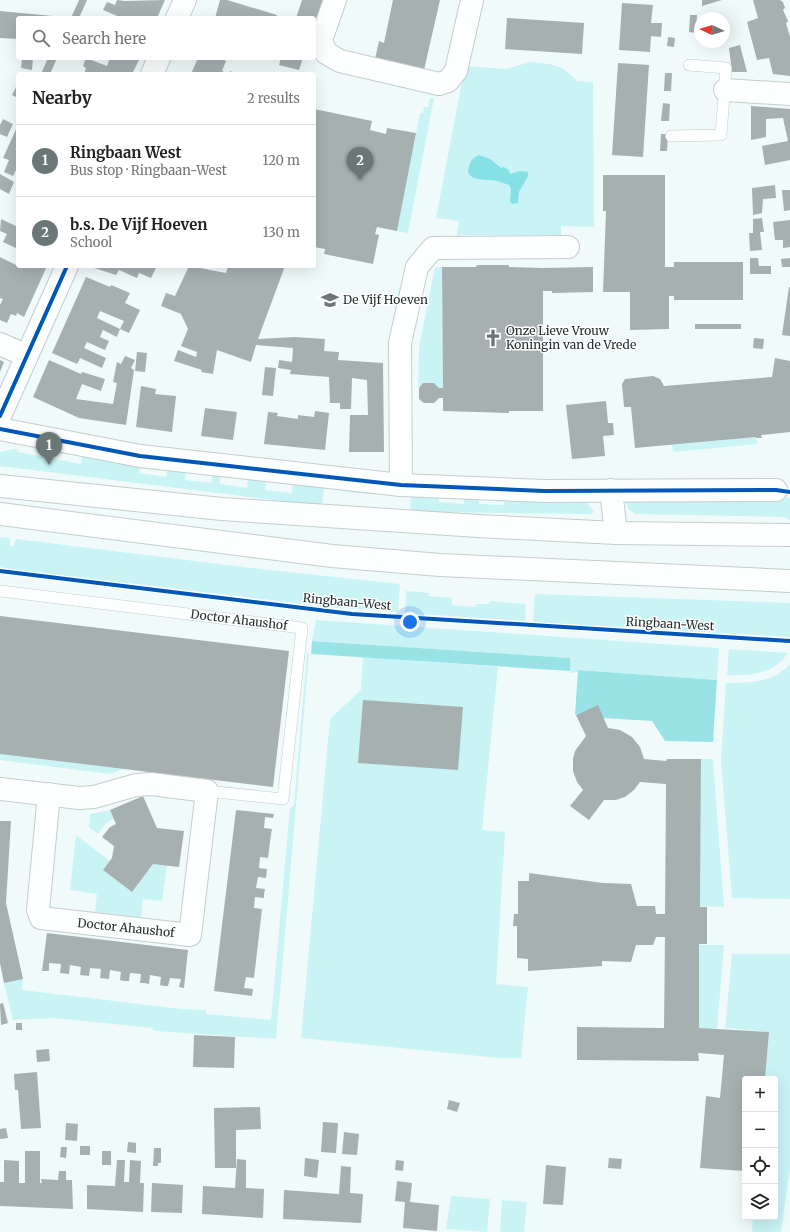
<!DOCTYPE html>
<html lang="en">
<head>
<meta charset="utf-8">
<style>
	body { margin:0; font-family:Merriweather,serif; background:#f2f2f2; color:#222 }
	.controls { position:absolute; right:12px; bottom:12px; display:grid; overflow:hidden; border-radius:4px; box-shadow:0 4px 16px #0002 }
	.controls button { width:36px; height:36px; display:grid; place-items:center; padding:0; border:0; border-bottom:1px solid #e0e0e0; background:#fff; color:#222; font:20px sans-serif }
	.compass { position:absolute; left:694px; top:12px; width:36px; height:36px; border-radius:50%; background:#fff; box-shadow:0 4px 16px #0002; rotate:274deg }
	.you { position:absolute; left:410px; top:622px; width:14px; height:14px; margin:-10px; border:3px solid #fff; border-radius:50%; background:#1a73e8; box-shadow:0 0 0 6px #1a73e833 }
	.badge { display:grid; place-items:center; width:26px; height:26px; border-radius:50%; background:#6b7676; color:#fff; font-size:13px; font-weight:700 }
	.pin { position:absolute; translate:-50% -33px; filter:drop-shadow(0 1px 2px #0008) }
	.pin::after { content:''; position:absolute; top:21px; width:14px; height:12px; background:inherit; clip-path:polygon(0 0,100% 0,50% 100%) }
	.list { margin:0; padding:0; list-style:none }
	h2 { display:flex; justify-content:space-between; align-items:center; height:52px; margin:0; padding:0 16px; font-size:17px }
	h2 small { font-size:13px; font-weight:400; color:#767676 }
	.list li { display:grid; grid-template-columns:26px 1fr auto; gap:12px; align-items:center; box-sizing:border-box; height:72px; padding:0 16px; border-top:1px solid #e0e0e0 }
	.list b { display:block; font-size:15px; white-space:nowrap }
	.list p { margin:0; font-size:13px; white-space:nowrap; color:#767676 }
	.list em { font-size:13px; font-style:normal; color:#767676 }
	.icon { flex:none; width:22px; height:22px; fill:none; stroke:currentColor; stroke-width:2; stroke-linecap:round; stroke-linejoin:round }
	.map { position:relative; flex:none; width:790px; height:1232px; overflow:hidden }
	.search { position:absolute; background:#fff; box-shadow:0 4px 16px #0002; left:16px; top:16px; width:300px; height:44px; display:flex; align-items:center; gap:10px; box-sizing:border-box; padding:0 14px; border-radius:4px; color:#767676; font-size:15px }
	.panel { position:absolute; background:#fff; box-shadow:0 4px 16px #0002; left:16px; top:72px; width:300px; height:196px; border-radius:4px }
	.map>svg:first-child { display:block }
</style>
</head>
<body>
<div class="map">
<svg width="790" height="1232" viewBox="0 0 790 1232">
	<rect width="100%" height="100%" fill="#f0fafa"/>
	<path fill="#c9f3f5" d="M530 62C554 65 560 63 577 81L593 82 594 227 561 226V237L552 239 551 235H460V240H456L459 221 436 218 465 66 506 69Z
		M430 98H434L408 233 397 231 420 113H423L424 107H428Z
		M435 267H442L443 388H439L434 383H423L418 388 419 348Z
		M399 287H402L390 357H387Z
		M756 437 757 444 673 452 672 445Z
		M14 449 18 450V452L81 464 82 455 140 464 139 473 166 477 168 468 186 471 185 480 211 483 213 474 221 475 220 484 247 488 248 479 266 481 265 490 292 493 293 484 324 486 322 506 0 466V452Z
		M346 488 439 493V502L464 504V495H479V504L504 505 505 496 585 501 594 511 591 514 410 512 411 497 346 492Z
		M711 496 790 498V520L784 517 635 514 628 509 626 502Z
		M0 537 10 538V546H14L16 539 251 568 400 584 398 612 329 607 10 569 0 567Z
		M406 591 429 593V596L452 598V605L475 607 476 604H489L490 601 526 604 525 621 405 613Z
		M535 594 790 603V637L533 622Z
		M316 620 719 648 717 680 579 670 578 672 570 673V658L312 641Z
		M729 649 788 653C774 674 750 676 727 675Z
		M307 653 309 654 276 1039 155 1031 152 1028 55 1018 13 1020 4 983 23 979 22 990 181 1009 206 1010V1014L271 1020 290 808 294 805Z
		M363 657 498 667 482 830 505 832 496 984 528 987 521 1058H499L301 1038 330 719 361 690Z
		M790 664V899L732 898 721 761 726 683C751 683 772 683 790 664Z
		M0 754 123 769 111 774 0 760Z
		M701 759H713L724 907 700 906Z
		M110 810 114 819 106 823 98 834 89 827 90 814Z
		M76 835 110 861 103 870 132 892 153 864 167 865 162 901 143 899 141 917 95 912 97 894 70 890Z
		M699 945H724L717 1030 699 1028Z
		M732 954H790V1168L781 1232H752L753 1217H775L776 1079 765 1078 769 1032 726 1028 725 1030Z
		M451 1196 490 1199 487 1232 446 1229Z
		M502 1200 527 1202 524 1232H500Z"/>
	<path fill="#99e3e7" d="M312 641 570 658V671L311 654Z
		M578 670 717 680 713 742 665 741 652 721 603 718 585 711 575 715Z"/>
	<path fill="#86e1e6" d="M479 155 490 159 501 168 504 167 509 170 510 174 520 171 528 172V176L519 192 518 203 513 204 510 202 511 189 509 185C505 184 502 182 497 181 488 179 463 182 469 166 471 160 473 158 479 155Z"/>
	<path fill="#a6b0b0" d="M79 0H87L79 18H71Z
		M117 0 125 1 165 0 157 18H122L103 10 107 2 115 5Z
		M220 0H227L277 15 276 18H215Z
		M302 0H323L314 26V18H296Z
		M393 0H440L424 70 375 59 379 41 384 43Z
		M702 0H722L702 6Z
		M753 0H780L783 2 785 8 783 10 788 21 786 23 790 37V76L773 74 769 58 757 60 747 22 758 18Z
		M622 3 653 5 651 23H662L661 37 651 36 650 52 619 50Z
		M0 11 63 17V18H18V39L0 38Z
		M690 15H697L696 33 689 32Z
		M507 18 584 23 582 54 505 49Z
		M668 37 675 38 674 47 667 46Z
		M740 45 747 72H732L729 48Z
		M22 58H33L32 70 21 68Z
		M48 58H57L50 74H41Z
		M86 58 107 66 110 58H140L132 74H84L86 68 83 66Z
		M198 58H221L226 61 222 71 229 74 230 71 237 74H191Z
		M281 58H303L299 70 279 65Z
		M618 63 649 65 643 157 612 155Z
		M665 73H672L671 91H664Z
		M18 83V98L12 95Z
		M663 103 670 104 669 121H661Z
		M751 106 790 109V160L765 165 762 146 788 141 783 118 766 119V137L751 140Z
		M314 109 372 121 370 130 386 134 387 128 416 133 397 231 377 227 375 234 379 235 373 264 324 254 325 249 314 247Z
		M3 119 13 124 7 137 0 134V125Z
		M18 125V147L15 149 18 150V166L13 176 4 172 9 160 3 158Z
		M661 134H668L667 151H660Z
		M0 174 14 182 9 194 0 189Z
		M603 175H665V267H674V262H743V300H674V296H669V329L630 330V292H603L606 211H603Z
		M775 185 776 198 763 199 762 213 753 215 752 188Z
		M782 190H790V210L784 211Z
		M762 218 764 232H760L762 250 750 251 749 233H753V219Z
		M1 219 18 227V249L3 242 7 234 0 231Z
		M790 220V247L783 248V240H775L773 222Z
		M0 257 18 266H47L24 317 17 313 16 316 11 314 7 323 0 320V305L3 299 0 298Z
		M750 258H758L759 266H771V274H750Z
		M790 258V267H782L781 259Z
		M477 265H509V267L543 268 593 267V292L552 293V291H543V411H509V413L443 411V398H439L434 403H424L419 399V388L423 383H434L439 388H443L442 267H476Z
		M88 266H157L151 278 139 273 137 278 119 270 116 275Z
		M189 266 226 273 228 266H285L258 339 295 337 325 339 324 351 339 352 338 360 383 363 384 452H349L350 415H368L367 380 352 378 351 409H340V403H330L329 377 290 374 291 370 278 368 279 360 292 362 293 348 256 345 251 362 217 350 213 374 201 372 202 370 174 361 178 350 196 357 197 352 181 346 188 329 181 314 161 306 166 293 175 296Z
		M86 277 110 287 111 285 130 293 125 303 140 310 129 333 120 329 124 321 100 311 97 318 120 329 117 337 103 330 100 337 109 341 105 350 87 342 84 348 106 358 102 368 80 358 77 364 52 353Z
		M789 287H790V336L782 335Z
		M695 324H741V329H695Z
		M754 338 764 339 763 349 753 348Z
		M137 352 147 353 145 372 135 371Z
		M125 356 135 360 131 368 134 370 126 425 79 418 33 397 49 360 81 374 82 372 105 379 101 391 82 384 76 399 113 404 117 383 113 382 117 362 121 364Z
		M775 358 790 361V432L761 435 762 438H756V437L635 448 631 407H624L622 384 625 379 653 376 660 379 664 386 772 377Z
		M0 360 4 362 0 372Z
		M265 367 276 368 273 396 262 395Z
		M141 386 156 389 155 394 176 396 172 432 136 427Z
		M606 401 608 423H613L614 435 603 436 605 456 572 459 566 405Z
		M205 408 237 412 233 440 201 436Z
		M315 411 329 413 325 450 264 444 268 412 278 413 277 416 298 419V415L314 417Z
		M0 616 289 651 273 787 0 754Z
		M363 700 463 707 458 770 358 763Z
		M598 705 608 728 620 730 632 737 640 747 644 759 666 761 667 759H701L700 907H707V944H699V1028L769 1032 765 1079H745V1171L700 1168 706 1096 720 1098 724 1055 698 1053 699 1061 577 1060V1027L664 1028 665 937H656L653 945H636L631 962 602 961V966L528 971V959L517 958V926H513L514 914H518V881H529V873L603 883 631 884 637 906H655L656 914H665L666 784 640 782 634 790 625 797 616 800H604L589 820 570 806 583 790 577 782 573 771V759L575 751 586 736 576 715Z
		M143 796 157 828 184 831 179 867 153 864 132 892 103 870 112 858 114 846 102 837 110 827 116 824 110 810Z
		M236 810 274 814 273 818 265 817 264 828 272 829 271 834 268 858 260 857 259 868 267 869 266 878 258 877 256 888 265 889 264 895V898L255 897 254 908 262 909 254 978 246 977 244 988 253 989 252 996 214 991Z
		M0 821H11L6 903 23 979 4 983 0 963Z
		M47 933 188 950 184 988 179 987 181 979 170 978 168 986H164L160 985 161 977 150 975 149 984 144 983H140L141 974 130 973 129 981H124L120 980 121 972 110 970 109 979 100 978 101 969 90 968 89 976 80 975 81 967 70 965 69 974 60 973 61 964 49 963V971H42Z
		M3 1003 8 1023 1 1025 0 1004Z
		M16 1023H22V1030H16Z
		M194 1035 235 1037 234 1068 193 1067Z
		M49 1049 50 1061 37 1062 36 1050Z
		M37 1072 41 1128 21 1129 18 1090H15L14 1074Z
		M449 1100 460 1103 457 1112 447 1109Z
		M260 1107 261 1129 236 1130V1168H215L214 1108Z
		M323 1122 338 1123 336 1153 321 1152Z
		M66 1123 78 1124 77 1141 65 1140Z
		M6 1128 8 1138 0 1139V1129Z
		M344 1132 359 1134 357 1155 342 1154Z
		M128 1142 136 1143V1153L127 1152Z
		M80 1146H90V1155H80Z
		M61 1147H67L66 1158 60 1157Z
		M154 1148H161V1163H158V1166H153Z
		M25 1151H40V1183H42L41 1179 58 1180 59 1171H66V1180H72L73 1209 0 1206V1182H4V1160L19 1161V1183H25Z
		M102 1151H111V1165H102Z
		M305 1158 319 1160 317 1178 304 1176Z
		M609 1158 622 1159 621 1169 608 1168Z
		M237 1159 246 1160V1188L264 1189 263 1218 202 1214 203 1186 235 1188Z
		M117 1160H125L124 1182H129L130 1160 141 1161 140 1183H144L143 1212 87 1209V1185L115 1186Z
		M396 1160 404 1161 403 1171 395 1170Z
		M546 1165 566 1167 563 1205 543 1204Z
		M341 1166 351 1167 350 1193 363 1194 361 1223 283 1219 284 1190 339 1194Z
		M397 1181 412 1183 410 1202 439 1205 437 1231 403 1228 405 1202 395 1201Z
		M152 1183 183 1185 182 1213 151 1212Z"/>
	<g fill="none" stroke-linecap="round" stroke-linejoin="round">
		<g stroke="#c3cdcd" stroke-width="12">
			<path id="service" d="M671 136 721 135 726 68 689 65
				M0 591 302 628 283 799 207 791"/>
		</g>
		<g stroke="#c3cdcd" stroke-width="24">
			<path id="minor" d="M335 0 321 40 326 53 340 61 439 84 448 81 456 71 472 0
				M177 18 185 0
				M152 74 159 58
				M725 90 790 94
				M0 344 27 356
				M0 416 67 266
				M0 429 140 456 401 485 544 491 776 490
				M401 485 400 343 417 267 433 248 568 247
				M611 490 616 533
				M0 789 79 798 94 797 136 785 151 784 207 791 190 935 41 918 38 910 49 794"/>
		</g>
		<g stroke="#c3cdcd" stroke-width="24">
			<path id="secondary" d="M0 486 222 509 478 526 616 533 790 535
				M0 514 332 556 440 565 790 581"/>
		</g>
		<use href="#service" stroke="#fdfefe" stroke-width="11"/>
		<use href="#minor" stroke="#fdfefe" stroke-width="22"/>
		<use href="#secondary" stroke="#fdfefe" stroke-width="22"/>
		<g stroke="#fff" stroke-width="6">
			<path id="cycleway" d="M0 416 67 266
				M0 429 140 456 401 485 544 491 776 490 790 492
				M0 571 352 614 790 641"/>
		</g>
		<use href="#cycleway" stroke="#0057b8" stroke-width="4"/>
	</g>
	<defs>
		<g id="school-bare" transform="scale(1.38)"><path d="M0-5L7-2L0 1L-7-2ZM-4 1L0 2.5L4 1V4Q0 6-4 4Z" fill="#6b7676" stroke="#fff" stroke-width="2.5" paint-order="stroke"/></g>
		<g id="church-bare" transform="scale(1.38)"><path d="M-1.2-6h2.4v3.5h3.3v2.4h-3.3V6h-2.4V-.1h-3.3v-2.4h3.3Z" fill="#6b7676" stroke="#fff" stroke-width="2.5" paint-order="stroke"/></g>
	</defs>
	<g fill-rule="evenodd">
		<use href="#school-bare" x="330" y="300"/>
		<use href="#church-bare" x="493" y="338"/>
	</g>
	<g text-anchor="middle" stroke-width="3" stroke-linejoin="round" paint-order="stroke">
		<g font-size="12" fill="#232f2f" stroke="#fff" text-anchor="start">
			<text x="343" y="304">De Vijf Hoeven</text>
			<text x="506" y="335">Onze Lieve Vrouw<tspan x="506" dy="14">Koningin van de Vrede</tspan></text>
		</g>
		<g font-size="12" fill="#232f2f" stroke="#fff">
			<text transform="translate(347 602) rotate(5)" y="4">Ringbaan-West</text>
			<text transform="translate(239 620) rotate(7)" y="4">Doctor Ahaushof</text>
			<text transform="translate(670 624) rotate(3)" y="4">Ringbaan-West</text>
			<text transform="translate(126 928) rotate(6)" y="4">Doctor Ahaushof</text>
		</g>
	</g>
</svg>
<div class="controls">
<button>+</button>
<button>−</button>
<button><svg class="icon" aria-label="locate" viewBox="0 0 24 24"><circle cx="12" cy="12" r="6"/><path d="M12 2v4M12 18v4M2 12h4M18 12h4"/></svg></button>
<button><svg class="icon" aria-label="layers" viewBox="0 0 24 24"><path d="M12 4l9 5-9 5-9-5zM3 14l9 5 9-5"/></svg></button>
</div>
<svg class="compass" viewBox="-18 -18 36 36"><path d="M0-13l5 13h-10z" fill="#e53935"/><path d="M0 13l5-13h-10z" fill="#767676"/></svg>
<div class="you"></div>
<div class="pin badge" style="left:49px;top:465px">1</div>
<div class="pin badge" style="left:360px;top:180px">2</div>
<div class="search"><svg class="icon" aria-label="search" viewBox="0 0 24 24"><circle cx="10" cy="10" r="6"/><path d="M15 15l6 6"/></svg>Search here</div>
<section class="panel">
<h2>Nearby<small>2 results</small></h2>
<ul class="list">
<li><span class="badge">1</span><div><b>Ringbaan West</b><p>Bus stop · Ringbaan-West</p></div><em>120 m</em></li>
<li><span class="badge">2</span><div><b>b.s. De Vijf Hoeven</b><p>School</p></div><em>130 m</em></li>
</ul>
</section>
</div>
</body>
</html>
